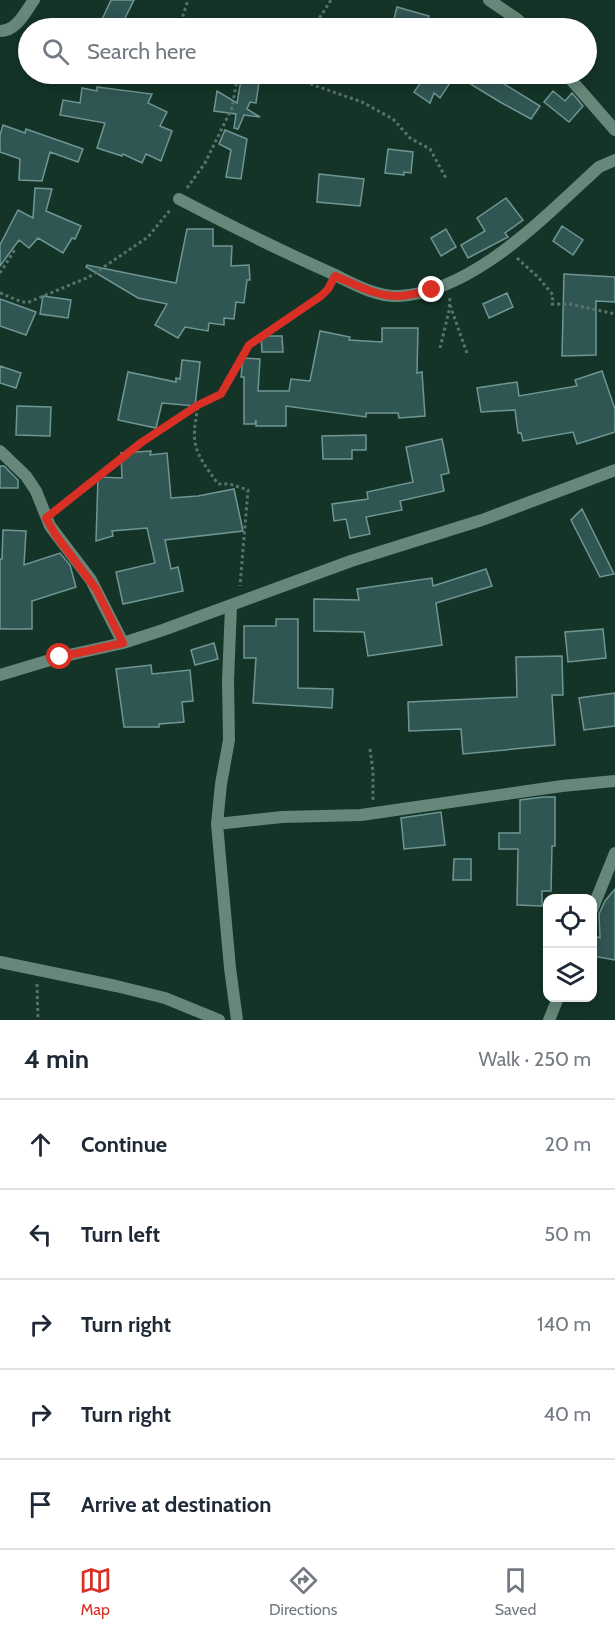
<!DOCTYPE html>
<html lang="en">
<head>
<meta charset="utf-8">
<style>
	body { margin:0; font-family:Cabin,sans-serif; background:#f2f2f3; color:#1f2937 }
	.controls { position:absolute; right:18px; bottom:18px; display:grid; overflow:hidden; border-radius:12px; box-shadow:0 3px 15px #0003 }
	.controls button { width:54px; height:54px; display:grid; place-items:center; padding:0; border:0; border-bottom:2px solid #e0e1e3; background:#fff; color:#1f2937; font:30px sans-serif }
	.stop { position:absolute; width:18px; height:18px; margin:-14px; border:4px solid #d93025; border-radius:50%; background:#fff }
	.stop.end { background:#d93025; border-color:#fff; box-shadow:0 2px 6px #0008 }
	.list { margin:0; padding:0; list-style:none }
	h2 { display:flex; justify-content:space-between; align-items:center; height:78px; margin:0; padding:0 24px; font-size:26px }
	h2 small { font-size:20px; font-weight:400; color:#747a83 }
	.list li { display:grid; grid-template-columns:39px 1fr auto; gap:18px; align-items:center; box-sizing:border-box; height:90px; padding:0 24px; border-top:2px solid #e0e1e3 }
	.list b { display:block; font-size:22px; white-space:nowrap }
	.list em { font-size:20px; font-style:normal; color:#747a83 }
	.icon { flex:none; width:33px; height:33px; fill:none; stroke:currentColor; stroke-width:2; stroke-linecap:round; stroke-linejoin:round }
	.map { position:relative; flex:none; width:615px; height:1020px; overflow:hidden }
	.search { position:absolute; background:#fff; box-shadow:0 3px 15px #0003; left:18px; right:18px; top:18px; height:66px; display:flex; align-items:center; gap:15px; box-sizing:border-box; padding:0 21px; border-radius:33px; color:#747a83; font-size:22px }
	.sheet { height:528px; background:#fff }
	nav { display:flex; justify-content:space-around; align-items:center; box-sizing:border-box; height:84px; border-top:2px solid #e0e1e3; background:#fff; font-size:16px; color:#747a83 }
	nav a { display:grid; justify-items:center; gap:3px }
	nav .on { color:#d93025 }
	.map>svg:first-child { display:block }
</style>
</head>
<body>
<div class="map">
<svg width="615" height="1020" viewBox="0 0 615 1020">
	<rect width="100%" height="100%" fill="#153428"/>
	<path fill="#305654" stroke="#6f9694" stroke-width="1.5" d="M111 0H134L120 28H98Z
		M397 7 429 16 425 28H413L393 23Z
		M242 74 260 75 256 103 250 102 247 109 260 117 244 115 238 129 234 128 236 114 214 111 217 91 237 103Z
		M427 74H443L452 80 440 98 434 93 430 103 414 92Z
		M454 74H488L540 106 531 119 500 102Z
		M97 87 152 94 148 103 167 112 160 126 172 131 161 161 146 154 142 163 123 154 122 156 97 148 105 123 60 115 63 100 80 103 82 88 97 91Z
		M553 91 565 101 572 93 583 106 569 122 544 102Z
		M3 125 25 133 26 129 83 149 78 162 50 152 42 181 19 180 20 159 0 152V135Z
		M225 130 247 139 241 179 226 177 231 150 219 144Z
		M388 149 413 152 411 173 404 172V175L385 173Z
		M319 174 364 179 360 206 317 202Z
		M35 188 52 189 46 211 81 226 75 239 72 238 63 253 38 238 29 248 19 240 0 266V245L18 210 33 218Z
		M506 198 523 220 505 233 508 237 468 258 461 245 485 231 477 218Z
		M562 226 583 240 573 255 553 241Z
		M187 229H213V246H232L231 266 249 265 250 280H247L244 303 236 302 234 319 224 318V325L209 323 208 331 185 327 178 338 155 325 167 304 138 298 86 267 87 265 176 283Z
		M446 229 456 247 441 256 431 238Z
		M564 274 615 277V302L596 301V355L562 356Z
		M507 293 513 307 489 318 483 304Z
		M43 296 71 300 68 318 40 314Z
		M0 299 36 312 26 335 0 326Z
		M382 328H418L417 373 422 372 425 416 399 418 398 413H366V417L286 406V426H256V420L255 424H244V377H241L243 358 260 359 258 391H289L291 379 310 381 320 331 350 337 349 340 382 342Z
		M261 336H282L283 352H262Z
		M182 360 200 362 195 406 162 403 156 428 118 420 128 372 176 382V378L180 379Z
		M0 366 21 373 16 388 0 383Z
		M602 371 615 409V432L577 444 573 432 523 441 521 433H518L515 410 481 412 477 388 517 382 519 396 577 386 575 380Z
		M17 406 51 407 50 436 16 435Z
		M366 435V450H352V459H323L322 436Z
		M442 439 449 473 441 475 444 491 400 501 402 510 366 517 370 534 350 538 346 519 334 521 332 504 368 499 367 492 413 482 406 447Z
		M151 451 150 455 167 453 171 498 198 496 234 489 243 531 165 540 171 569 178 567 183 591 123 604 116 572 155 563 147 528 112 531 113 536 96 541 98 477 122 478 121 453Z
		M0 466H4L18 480V488H0Z
		M582 509 614 574 600 577 571 520Z
		M3 530 26 531 24 565 60 553 70 565 76 587 32 601V629H0V559H2Z
		M486 569 492 586 436 603 442 645 368 656 364 632 314 631V599L359 600 357 589 432 578 433 586Z
		M276 619H298V688L333 689 332 708 253 703 256 658H244V626H276Z
		M603 629 606 658 568 662 565 632Z
		M214 643 218 659 195 665 191 650Z
		M562 656 563 695H552L555 745 463 754 461 729 409 731 408 702 517 697 516 657Z
		M151 665 152 674 190 670 193 701 182 702 184 722 159 724V727H124L116 669Z
		M615 693V726L584 730 579 698Z
		M543 797H555V846H552L551 891H542V906L517 905 518 849H499V833H520V800Z
		M441 812 445 845 404 849 401 818Z
		M454 859H471V880H453Z
		M615 889V960L592 956 595 936 600 938 599 914 605 901Z"/>
	<g fill="none" stroke-linecap="round" stroke-linejoin="round">
		<path stroke="#597368" stroke-width="3" stroke-dasharray="3 3" stroke-linecap="butt" d="M179 28 188 0
			M313 28 331 0
			M21 39 28 43
			M282 74 362 102 393 119 410 138 430 149 447 180
			M187 188 205 163 232 108 238 74
			M517 258 538 277 553 295 552 304H570L615 314
			M0 273 16 248
			M0 293 22 302H29L89 277 148 237 170 210
			M450 305 468 356
			M440 348 449 311 450 298
			M198 407C190 446 195 452 218 484H230L248 490 240 586
			M59 507 142 442 198 405 221 394 249 345 321 296 329 287
			M370 749 373 772V800
			M37 984 38 1020"/>
		<path stroke="#668779" stroke-width="12" d="M489 0 517 19 527 28
			M0 31C17 31 25 12 34 0
			M566 74 615 130
			M179 199C229 225 279 250 331 273 352 283 375 297 399 296 474 292 546 215 599 167L615 160
			M0 451 26 476 36 491 50 526 91 580 123 643
			M231 606 228 681 229 740 221 784 217 824 230 968 237 1020
			M0 675 60 657 123 643 163 630 351 561 482 520 615 470
			M217 824 282 817 361 815 562 786 615 781
			M592 910 615 853
			M0 962 116 986 165 998 219 1020
			M549 1020 558 998"/>
	</g>
	<g fill="none" stroke-linecap="round" stroke-linejoin="round">
		<path stroke="#d93025" stroke-width="8" d="M60 657 123 643 96 589 55 534 46 518 142 442 198 405 221 394 249 345 321 296 328 289 335 276C355 284 376 297 399 296 409 296 421 292 432 290"/>
	</g>
</svg>
<div class="controls">
<button><svg class="icon" aria-label="locate" viewBox="0 0 24 24"><circle cx="12" cy="12" r="6"/><path d="M12 2v4M12 18v4M2 12h4M18 12h4"/></svg></button>
<button><svg class="icon" aria-label="layers" viewBox="0 0 24 24"><path d="M12 4l9 5-9 5-9-5zM3 14l9 5 9-5"/></svg></button>
</div>
<div class="stop" style="left:60px;top:657px"></div>
<div class="stop end" style="left:432px;top:290px"></div>
<div class="search"><svg class="icon" aria-label="search" viewBox="0 0 24 24"><circle cx="10" cy="10" r="6"/><path d="M15 15l6 6"/></svg>Search here</div>
</div>
<section class="sheet">
<h2>4 min<small>Walk · 250 m</small></h2>
<ul class="list">
<li><svg class="icon" aria-label="ahead" viewBox="0 0 24 24"><path d="M12 20V5M6 11l6-6 6 6"/></svg><div><b>Continue</b></div><em>20 m</em></li>
<li><svg class="icon" aria-label="left" viewBox="0 0 24 24"><path d="M17 20v-9H6M10 6l-5 5 5 5"/></svg><div><b>Turn left</b></div><em>50 m</em></li>
<li><svg class="icon" aria-label="right" viewBox="0 0 24 24"><path d="M7 20v-9h11M14 6l5 5-5 5"/></svg><div><b>Turn right</b></div><em>140 m</em></li>
<li><svg class="icon" aria-label="right" viewBox="0 0 24 24"><path d="M7 20v-9h11M14 6l5 5-5 5"/></svg><div><b>Turn right</b></div><em>40 m</em></li>
<li><svg class="icon" aria-label="arrive" viewBox="0 0 24 24"><path d="M6 21V4h12l-3 4 3 4H6"/></svg><div><b>Arrive at destination</b></div></li>
</ul>
</section>
<nav>
<a class="on"><svg class="icon" aria-label="map" viewBox="0 0 24 24"><path d="M3 6l6-2 6 2 6-2v14l-6 2-6-2-6 2zM9 4v14M15 6v14"/></svg>Map</a>
<a><svg class="icon" aria-label="directions" viewBox="0 0 24 24"><path d="M12 3l9 9-9 9-9-9zM9 14v-3h6M13 9l2 2-2 2"/></svg>Directions</a>
<a><svg class="icon" aria-label="saved" viewBox="0 0 24 24"><path d="M7 4h10v16l-5-4-5 4z"/></svg>Saved</a>
</nav>
</body>
</html>
